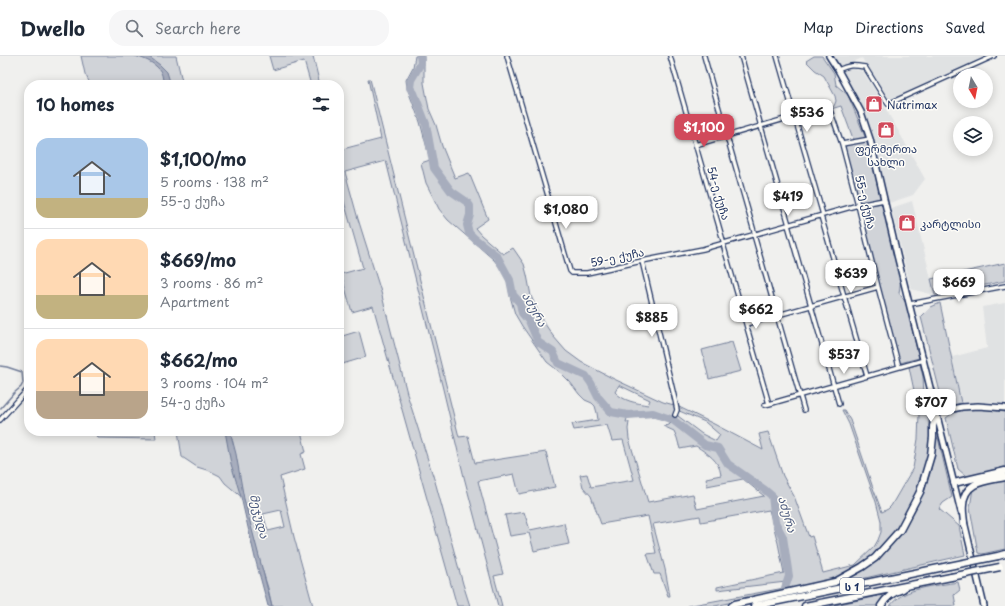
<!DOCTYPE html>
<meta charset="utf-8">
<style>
:root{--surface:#fff;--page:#f6f6f7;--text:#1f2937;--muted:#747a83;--line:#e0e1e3;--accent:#d1495b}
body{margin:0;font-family:"Playpen Sans","Noto Sans Georgian",sans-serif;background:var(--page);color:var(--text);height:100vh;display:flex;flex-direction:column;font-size:15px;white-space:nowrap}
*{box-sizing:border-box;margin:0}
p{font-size:13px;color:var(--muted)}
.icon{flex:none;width:22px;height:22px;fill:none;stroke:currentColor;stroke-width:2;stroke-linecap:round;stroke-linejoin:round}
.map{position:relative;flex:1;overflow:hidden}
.drawer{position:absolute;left:24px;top:24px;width:320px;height:356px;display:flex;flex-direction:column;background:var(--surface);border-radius:16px;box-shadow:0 2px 10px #0003}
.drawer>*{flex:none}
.needle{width:26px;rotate:170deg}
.fabs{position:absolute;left:953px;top:12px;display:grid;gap:8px}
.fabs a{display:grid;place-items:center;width:40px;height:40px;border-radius:50%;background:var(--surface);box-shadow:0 2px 10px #0003;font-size:20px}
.price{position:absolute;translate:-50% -34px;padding:0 9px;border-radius:8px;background:#fff;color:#222;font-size:13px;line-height:26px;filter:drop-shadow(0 1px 2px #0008)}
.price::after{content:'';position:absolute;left:50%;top:24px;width:12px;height:9px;margin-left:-6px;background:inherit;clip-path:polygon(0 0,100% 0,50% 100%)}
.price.on{background:var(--accent);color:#fff}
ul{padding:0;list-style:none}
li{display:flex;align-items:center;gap:12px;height:100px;padding:0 12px}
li+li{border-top:1px solid var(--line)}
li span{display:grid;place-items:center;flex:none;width:112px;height:80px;border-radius:12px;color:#555}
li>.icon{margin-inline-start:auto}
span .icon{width:48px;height:48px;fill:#fffc;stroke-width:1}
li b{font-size:17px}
h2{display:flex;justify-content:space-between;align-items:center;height:48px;padding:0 12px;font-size:17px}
header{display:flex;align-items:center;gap:24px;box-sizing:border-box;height:56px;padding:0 20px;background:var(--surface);border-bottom:1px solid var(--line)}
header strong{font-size:19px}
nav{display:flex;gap:22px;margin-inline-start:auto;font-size:14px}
.search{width:280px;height:36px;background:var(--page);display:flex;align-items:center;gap:10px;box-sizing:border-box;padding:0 14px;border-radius:16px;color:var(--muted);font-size:15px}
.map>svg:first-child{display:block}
</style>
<header>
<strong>Dwello</strong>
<div class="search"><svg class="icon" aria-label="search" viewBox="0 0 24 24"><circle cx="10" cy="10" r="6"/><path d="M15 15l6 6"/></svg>Search here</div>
<nav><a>Map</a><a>Directions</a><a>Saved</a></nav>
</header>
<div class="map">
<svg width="1005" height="550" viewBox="0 0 1005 550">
<rect width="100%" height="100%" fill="#f0f0ee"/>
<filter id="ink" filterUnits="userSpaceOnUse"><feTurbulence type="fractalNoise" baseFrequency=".025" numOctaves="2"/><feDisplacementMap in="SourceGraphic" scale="8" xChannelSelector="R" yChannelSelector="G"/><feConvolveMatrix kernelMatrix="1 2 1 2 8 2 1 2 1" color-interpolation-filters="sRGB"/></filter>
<g filter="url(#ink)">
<path fill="#e0e2e3" d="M832,0H986L891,43H885L862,2L844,10H838Z
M849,12L862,15L873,31L899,76L925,123L913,139L889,147L863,53L843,16Z
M912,145L931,223L935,239L911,233L891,152Z
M1005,247V348L987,346L961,347L952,301L987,292L982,251Z"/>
<path fill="#d0d3d8" stroke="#76819b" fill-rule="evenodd" d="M81,0H176L183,29H91L85,18Z
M269,0H313L320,29H311L304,5L273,14Z
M415,0H424V27L429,53L436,69L442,90L455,122L469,117L488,163L475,172L481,179L503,198L513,192L524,208L527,219L531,240L541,262L553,280L566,295L581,306L614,323L663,346L674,349L675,354L671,363L653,357L628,359L626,366H629L628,373L629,383L648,446L693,438L697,453L764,440L743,423L707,430L706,422L721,419C719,404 708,398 696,390L680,393L677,382L674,375L663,370L669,369L673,365L704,390L718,393L728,410L770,440L772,448L774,466L781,481L788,520L786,526L717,534V531L784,517L778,487L769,454L701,466L700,460L653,468L665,513L670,540H668L660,518H654L647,498L656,497L648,460L601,468L591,440L583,431L580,419L587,418L591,431L634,424L623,384L612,385L607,369L574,374L572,368L598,364L597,357L595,350L592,347L585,344L579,338L570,326L561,317L547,306L522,270L515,258L510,240L508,228L504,217L494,204L448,164L439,153L426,127L421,107L430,104L420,66L407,32L406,24L413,11ZM619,329L650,344L648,349C636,347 623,345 615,336Z
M814,0H822L834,17L836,29L848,39L866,83L854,85L841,50L831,53V52L834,50L836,45L835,40L824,20L815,14L806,5Z
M368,23H370L459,381L468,380L475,407L546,396L555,431L519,438L514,418L478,425L503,518L494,520L502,550H498L464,421L443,333L386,105L345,116L358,163L381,236L408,341L436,429L463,528L470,550H457L373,250L352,256L341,218L363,212L339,128V94L381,83Z
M866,84L881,142L860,147L844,89Z
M882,147L901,223L899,237L906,247L919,302L900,307L858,151Z
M1005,207V225L935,239L931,223Z
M940,247L961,347L949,350L943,348L921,261L931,251Z
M359,275L366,301L339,309V281Z
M732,286L741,315L709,323L702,294Z
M920,308L923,321L924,339L931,379L929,397L919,428L908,454L892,478L885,487L870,502L858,511L832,525L786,535V532L790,520L784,480L777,465L775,447L773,439L729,406L719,391L705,387L674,363L677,357L678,360L702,378L716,385L720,379L705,366L677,354V350L714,368L763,394L759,378L768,376L783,420L794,440L809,481L812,480L823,517L855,509L874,491L878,484L881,476V465L876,446L849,368L842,354H844L850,364L873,432L882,456L888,453L891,450L913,412L918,383L919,358L909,311Z
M985,353L1005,356V413L979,419L966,420L958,413L946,362C958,352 970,354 985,353Z
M95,375H155L156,383L97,382Z
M178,375H301L306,396L301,398L305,413L280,421L294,481L313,550H272L268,532L258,500L244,443L225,427L220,420L210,415L197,411L182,401ZM281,454L285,471L268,475L263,458Z
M936,382H938L952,441L943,447L939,453L959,470L965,499L852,525L851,521L866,511L905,470L925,434L931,414V410L934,402Z
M1005,424V493L982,498L978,497L970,452L973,432L984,428Z
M524,456L530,474L564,467L569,488L534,495L529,477L510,480L505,459Z
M958,526L960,534L954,539L956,550H890C903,531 937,530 958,526Z
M784,532L785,535L715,550H687Z
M888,538L879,550H830Z"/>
<path fill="#a7adbd" stroke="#6f7b97" d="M135,0H148L160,9L167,16L171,29H164C163,26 163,22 162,19C159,8 145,3 135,0Z
M225,375H230L236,398L244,443L272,550H268L255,502L241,441L231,408Z"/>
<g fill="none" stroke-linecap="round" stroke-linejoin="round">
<path stroke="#6f7b97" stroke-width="1.5" d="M0,310L7,311L22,316L23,327L21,331L14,337L0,353"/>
<path stroke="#a7adbd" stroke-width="8" d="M420,0L421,7L411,24L410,32L414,37L426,68L434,112L451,135L467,146L470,150V159L467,169L469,177L475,183L497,200L510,224L513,239L520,247L522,257L529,265L538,286L553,296L558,307L586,320L591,327L598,341L611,356L628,359L653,357L673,364L705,389L718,392L728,408L765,434L772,440L775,466L783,481L789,520L785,532"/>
<g stroke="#1b2f5e" stroke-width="6">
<path id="minor" d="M507,0L570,215L572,217H587L642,205L703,193L858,149L884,144
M670,0L724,188
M704,0L755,179
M741,0L789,169
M777,0L823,159
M838,14C849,9 852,9 865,11L888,48L994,0
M842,88L870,83
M695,89L826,51L830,54L842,88L858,149L878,231L899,311
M821,160L867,320
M788,169L839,348
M754,179L804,354
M723,188L769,348L764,349
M642,205L675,344L677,354L675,359
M910,248L1005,230
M746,268L878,231
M769,348L924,304
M0,364L29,332"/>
</g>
<g stroke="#1b2f5e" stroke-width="8">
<path id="secondary" d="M829,0L838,14L861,56L870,83L897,199L961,456
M937,356L962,351L978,350L1005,352
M964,465L984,550"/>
</g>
<g stroke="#1b2f5e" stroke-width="9">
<path id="motorway" d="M954,427L1005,415
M964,468C964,462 962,456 963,449C964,425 986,425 1005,421
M998,500L1005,498
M732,550L735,548L835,526L862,511L875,502L900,474L920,436L931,399L933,381V370L937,356
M754,550L949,510
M805,550L951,521
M881,550C886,541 893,536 903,533"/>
</g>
<use href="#minor" stroke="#fdfcf7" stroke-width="3.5"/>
<use href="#secondary" stroke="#fdfcf7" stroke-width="5"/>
<use href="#motorway" stroke="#fdfcf7" stroke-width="6"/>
<g stroke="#1b2f5e" stroke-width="9" stroke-linecap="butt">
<path id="motorway-bridge" d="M949,510L998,500
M951,521L1000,511"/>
</g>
<use href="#motorway-bridge" stroke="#fdfcf7" stroke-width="6"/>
</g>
</g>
<defs>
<g id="shop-square" transform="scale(0.9)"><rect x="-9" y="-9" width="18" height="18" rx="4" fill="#d1495b" stroke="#fdfcf7"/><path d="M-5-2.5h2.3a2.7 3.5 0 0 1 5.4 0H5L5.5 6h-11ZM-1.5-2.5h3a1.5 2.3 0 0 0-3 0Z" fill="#fff"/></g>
</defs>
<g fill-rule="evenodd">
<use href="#shop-square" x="874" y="48"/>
<use href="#shop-square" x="886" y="74"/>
<use href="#shop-square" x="907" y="167"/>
</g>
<g text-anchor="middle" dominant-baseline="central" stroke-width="3" stroke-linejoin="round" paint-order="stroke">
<rect fill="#fdfcf7" stroke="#5f6c8c" stroke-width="1" x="840" y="522" width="24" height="16" rx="3"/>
<g font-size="10" font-weight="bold" fill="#1b2f5e">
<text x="852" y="530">ს 1</text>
</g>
<g font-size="11" fill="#1b2f5e" stroke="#fdfcf7" text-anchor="start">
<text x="887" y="48">Nutrimax</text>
<text x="886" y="92" text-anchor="middle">ფერმერთა<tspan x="886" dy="13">სახლი</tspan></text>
<text x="920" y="167">კარტლისი</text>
</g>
<g font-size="11" fill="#1b2f5e" stroke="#fdfcf7">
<text transform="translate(719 137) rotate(74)">54-ე ქუჩა</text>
<text transform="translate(866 146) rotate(76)">55-ე ქუჩა</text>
<text transform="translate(617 201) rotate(-12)">59-ე ქუჩა</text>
</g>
<g font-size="12" font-style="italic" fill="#4c5b7f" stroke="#fdfcf7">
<text transform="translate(535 253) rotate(61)">აძურა</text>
<text transform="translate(788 458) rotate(74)">აძურა</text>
<text transform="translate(260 460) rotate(76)">მეჯუდა</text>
</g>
</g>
</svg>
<div class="fabs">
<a><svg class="needle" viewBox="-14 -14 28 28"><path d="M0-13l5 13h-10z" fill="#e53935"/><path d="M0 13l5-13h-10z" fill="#747a83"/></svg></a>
<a><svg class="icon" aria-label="layers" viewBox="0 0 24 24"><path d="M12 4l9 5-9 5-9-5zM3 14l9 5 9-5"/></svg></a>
</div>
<b class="price" style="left:807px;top:77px">$536</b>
<b class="price on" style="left:704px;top:92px">$1,100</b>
<b class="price" style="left:788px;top:161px">$419</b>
<b class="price" style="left:566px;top:174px">$1,080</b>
<b class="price" style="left:851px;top:238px">$639</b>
<b class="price" style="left:959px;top:247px">$669</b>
<b class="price" style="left:756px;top:274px">$662</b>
<b class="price" style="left:652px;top:282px">$885</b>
<b class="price" style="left:844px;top:319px">$537</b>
<b class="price" style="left:931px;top:367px">$707</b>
<section class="drawer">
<h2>10 homes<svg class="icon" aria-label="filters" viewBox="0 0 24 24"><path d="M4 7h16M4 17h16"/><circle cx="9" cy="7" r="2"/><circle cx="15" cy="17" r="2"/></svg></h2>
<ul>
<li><span style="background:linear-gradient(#a9c7e8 75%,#c2b280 0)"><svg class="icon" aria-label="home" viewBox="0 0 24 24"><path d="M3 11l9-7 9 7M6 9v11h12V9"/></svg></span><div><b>$1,100/mo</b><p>5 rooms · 138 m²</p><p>55-ე ქუჩა</p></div></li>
<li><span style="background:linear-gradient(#ffd9b3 70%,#c2b280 0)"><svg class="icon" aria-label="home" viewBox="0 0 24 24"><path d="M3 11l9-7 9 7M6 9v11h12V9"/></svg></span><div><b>$669/mo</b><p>3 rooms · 86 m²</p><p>Apartment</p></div></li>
<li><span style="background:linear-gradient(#ffd9b3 65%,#b9a48a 0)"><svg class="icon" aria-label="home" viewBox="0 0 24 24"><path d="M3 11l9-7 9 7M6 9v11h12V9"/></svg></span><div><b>$662/mo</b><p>3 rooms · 104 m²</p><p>54-ე ქუჩა</p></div></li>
</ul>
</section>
</div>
